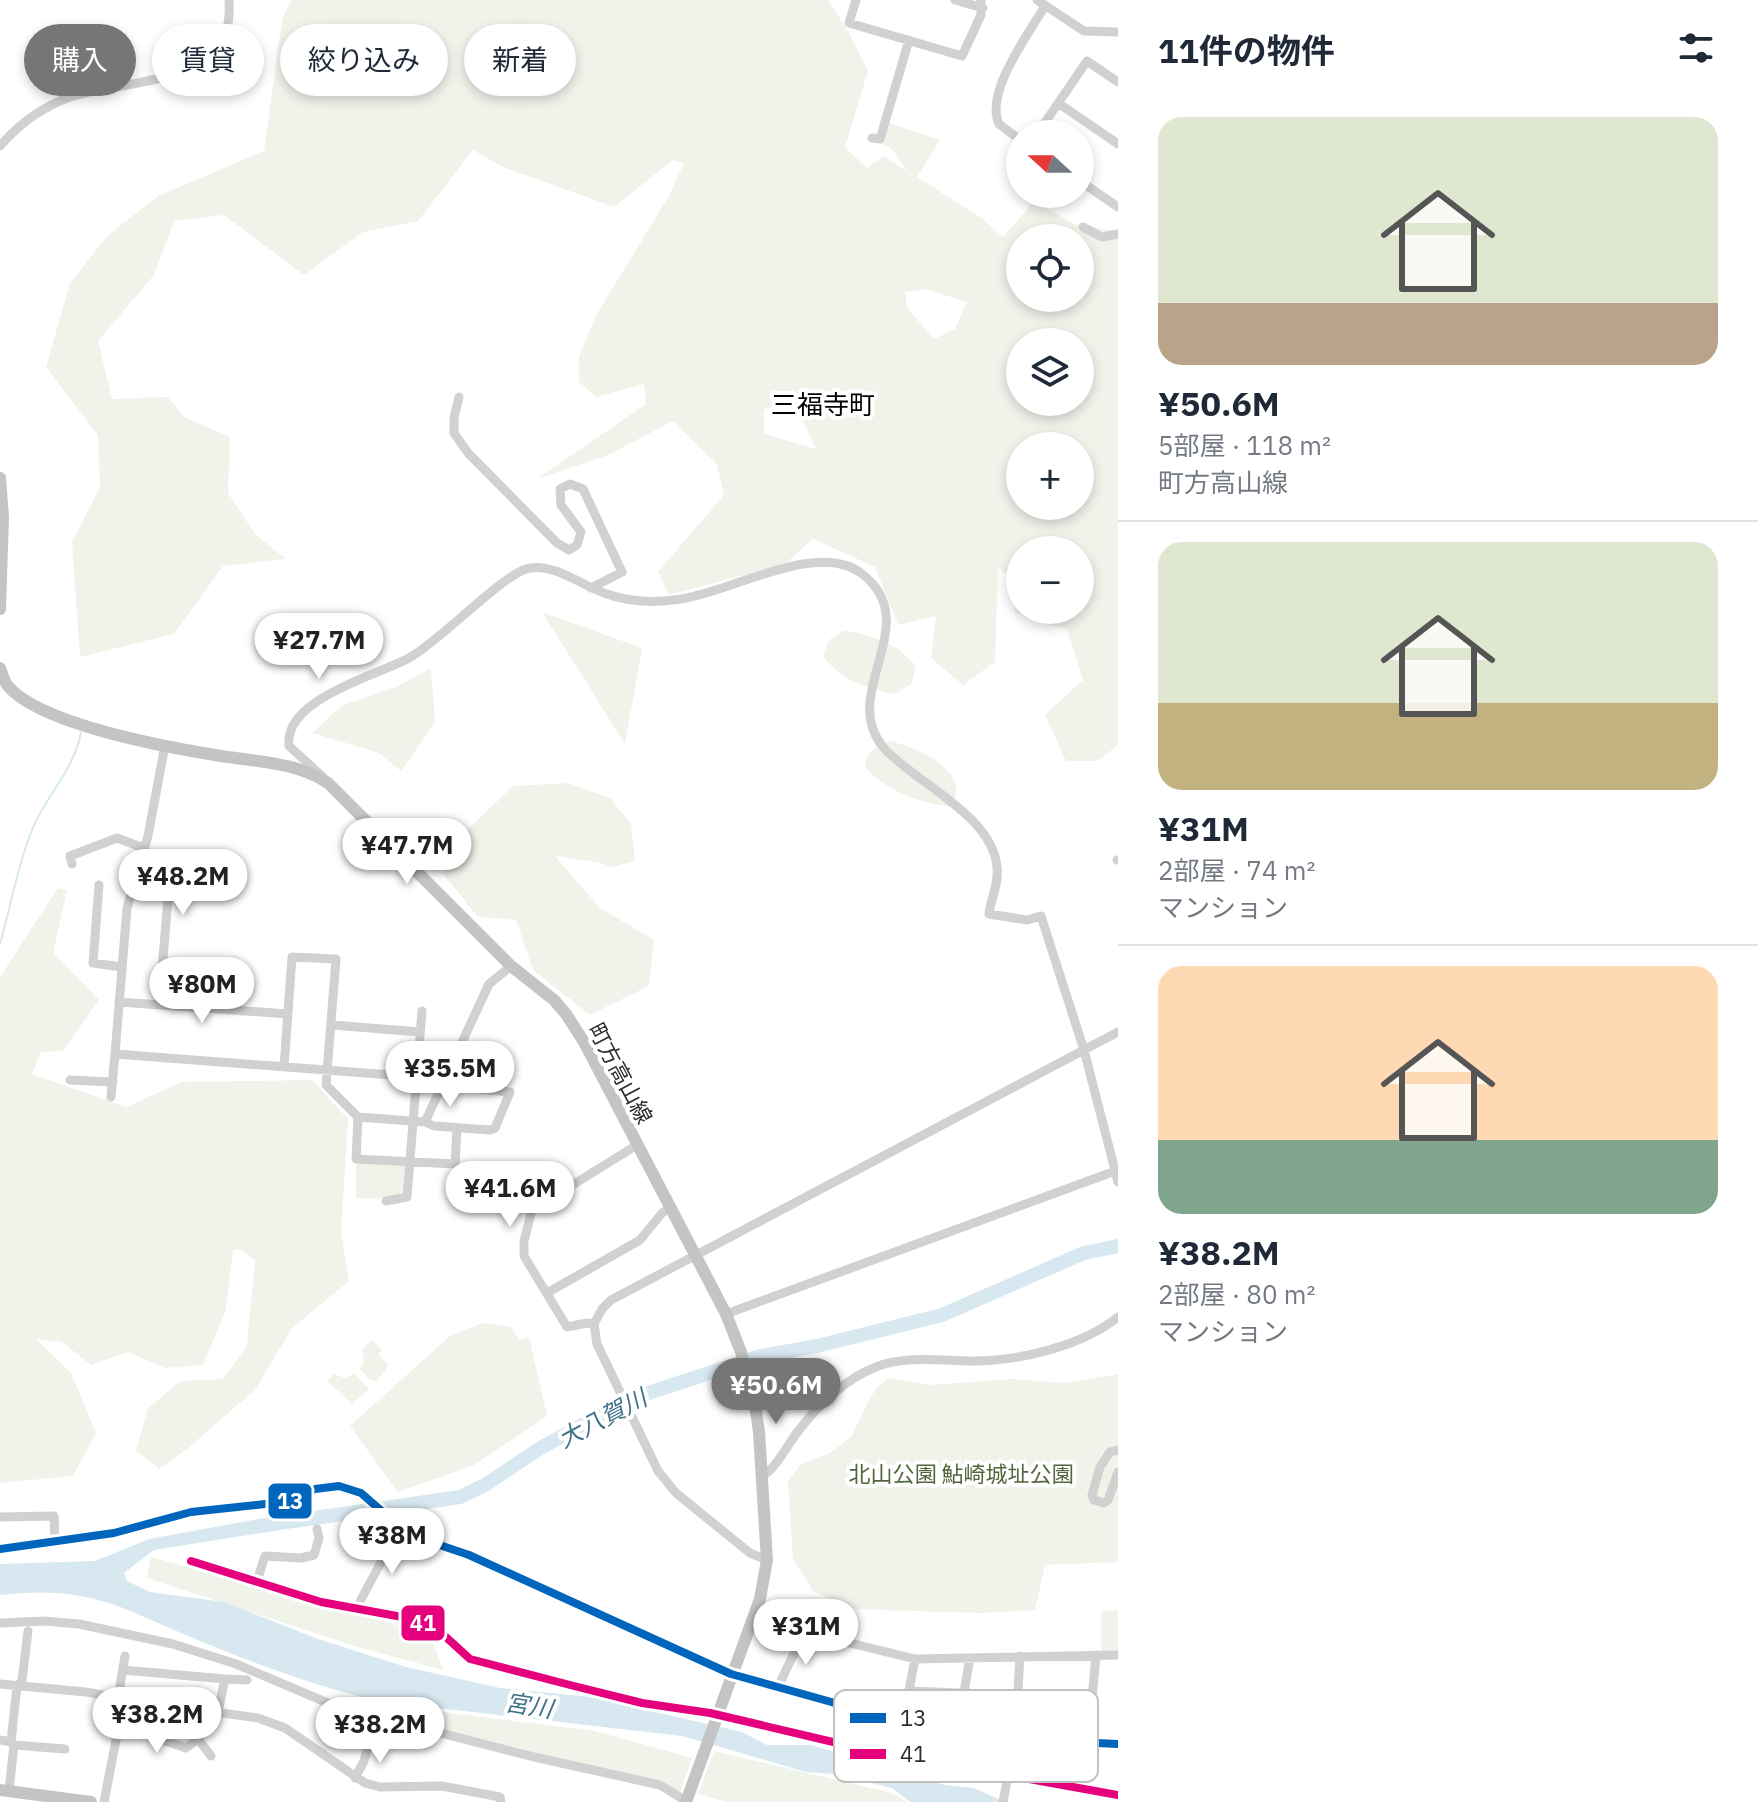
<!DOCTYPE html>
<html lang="ja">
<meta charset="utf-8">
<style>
:root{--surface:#fff;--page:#f6f6f7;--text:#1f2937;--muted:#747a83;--line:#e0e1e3;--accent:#767676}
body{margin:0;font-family:"IBM Plex Sans","Noto Sans JP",sans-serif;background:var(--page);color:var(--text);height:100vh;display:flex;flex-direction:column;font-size:30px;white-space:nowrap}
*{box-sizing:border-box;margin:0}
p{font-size:26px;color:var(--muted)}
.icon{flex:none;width:44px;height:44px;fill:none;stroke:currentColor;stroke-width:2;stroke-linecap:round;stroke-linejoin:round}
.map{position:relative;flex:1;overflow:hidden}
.panel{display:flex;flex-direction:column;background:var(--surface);width:640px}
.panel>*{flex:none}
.hud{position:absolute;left:24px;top:24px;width:760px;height:72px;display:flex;gap:16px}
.needle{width:52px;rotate:291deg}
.buttons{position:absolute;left:1006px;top:120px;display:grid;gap:16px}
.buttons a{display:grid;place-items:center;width:88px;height:88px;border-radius:50%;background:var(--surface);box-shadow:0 4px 12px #0003;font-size:40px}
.price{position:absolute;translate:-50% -68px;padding:0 18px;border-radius:28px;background:#fff;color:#222;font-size:26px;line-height:52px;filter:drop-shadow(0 2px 4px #0008)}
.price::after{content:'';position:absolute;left:50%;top:48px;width:24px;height:18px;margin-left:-12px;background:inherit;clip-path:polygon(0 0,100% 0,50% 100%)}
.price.active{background:var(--accent);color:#fff}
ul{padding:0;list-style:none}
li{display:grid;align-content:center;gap:16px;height:424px;padding:0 40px}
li+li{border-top:2px solid var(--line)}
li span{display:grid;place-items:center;height:248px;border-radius:24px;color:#555}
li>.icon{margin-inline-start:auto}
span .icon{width:144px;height:144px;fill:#fffc;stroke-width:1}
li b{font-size:34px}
h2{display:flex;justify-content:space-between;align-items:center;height:96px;padding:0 40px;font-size:34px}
.chip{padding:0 28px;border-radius:36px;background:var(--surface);box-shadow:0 4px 12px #0003;font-size:28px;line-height:72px}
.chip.active{background:var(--accent);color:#fff}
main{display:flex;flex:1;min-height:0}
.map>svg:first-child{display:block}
</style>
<main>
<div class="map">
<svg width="1118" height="1802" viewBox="0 0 1118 1802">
<rect width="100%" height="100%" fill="#fff"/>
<path fill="#f0f3ea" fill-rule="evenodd" d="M291,0H828L848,31L868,71L845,147L867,168L883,156L907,171L893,150L883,144L889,123L940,140L917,177L980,217L1003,237L1034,201L1074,224L1118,232V745L1098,761H1066L1045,715L1083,680L1067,629L1042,623L1014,612L1018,583L998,568L995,662L963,685L931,658L936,616L898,625L875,567L813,539L785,564L669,595L658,572L724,495L717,464L673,421L606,456L537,479L646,404L644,384L596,397L579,382V357L595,317L669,196L684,163L673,160L614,207L503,167L473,150L418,221L363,232L304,275L224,215L174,221L154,275L98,341L112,399L168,397L184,417L230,437L228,493L256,535L286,559L223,566L174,634L80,657L72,542L100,487L98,435L46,367L70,283L107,236L158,196L264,151L282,20ZM1020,238H1080V298H1020ZM925,289L967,302L955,329L934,339L907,308L905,292ZM1020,342H1080V402H1020ZM783,401L800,414L816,449L764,434V410ZM1020,446H1080V506H1020ZM1020,550H1080V610H1020Z
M542,612L642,648L625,744Z
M844,630C873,636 896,642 916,666L912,683L895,694C868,689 838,680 823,655L829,640Z
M431,668L435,722L401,771L379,753L312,733L341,706L396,687Z
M889,741C915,746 976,772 950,807C916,801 889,793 865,767C866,753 876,745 889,741Z
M568,783L610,798L631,824L635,861L612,867L597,862L555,856L600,908L654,940L649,986L590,1015L533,970L516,920L478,917L444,875L441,849L459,838L513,786Z
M58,888L67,890L53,953L99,1000L63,1051L41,1052L32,1074L126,1107L182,1082L312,1080L348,1119L341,1232L349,1281L292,1328L255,1390L187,1449L159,1469L136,1451L148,1408L181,1381L223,1379L247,1346L255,1260L240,1250H233L226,1309L203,1365L165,1368L128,1352L91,1365L62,1342L36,1339L71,1373L96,1433L73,1476L0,1483V977Z
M356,1163L402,1164L407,1167L404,1195L384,1199L356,1198Z
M483,1323L511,1327L519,1340L529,1337L547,1416L474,1465L398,1492L350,1426L450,1336Z
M372,1340L382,1350L378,1354L389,1365L377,1381L370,1380L360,1369L364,1360L362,1349Z
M334,1374L345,1378L355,1374L369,1389L352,1404L327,1381Z
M1118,1374V1562L1045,1565L1035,1610L980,1613L851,1609L813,1591L793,1558L788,1482L800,1465L828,1454L851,1437L870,1398L878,1386L889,1378L929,1385L1013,1379L1064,1383Z
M151,1557L430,1634L443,1670L358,1647L147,1578Z
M1118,1610V1650L1101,1651V1612Z
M403,1707L595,1731L692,1758L680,1792L400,1721Z
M714,1751L892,1793L907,1802H727L698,1794Z"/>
<path fill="#d7e8f0" d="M313,1509L312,1525L154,1550L124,1573L127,1581L150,1592L224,1602L318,1639L406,1667L500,1688L591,1697L742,1732L767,1745H811L945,1785L974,1788L1005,1802H910L892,1788L834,1774L806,1772L682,1736L377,1701C305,1684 235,1656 167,1627C138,1614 111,1601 80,1596C53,1591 27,1592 0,1595V1564L95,1561L149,1539Z"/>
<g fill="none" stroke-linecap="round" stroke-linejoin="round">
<path stroke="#d7e8f0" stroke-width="2" d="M0,944C11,905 18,863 34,825C49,793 75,767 81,732"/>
<path stroke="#d7e8f0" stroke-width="14" d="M294,1521L460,1497L485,1485L542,1447L633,1398L761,1356L817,1346L942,1315L1084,1253L1118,1246"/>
<path stroke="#d1d1d1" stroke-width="9" d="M856,0L849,23L962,56L981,15V0
M955,0L983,8
M1037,0L1084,31L1118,32
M1058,103L1118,144
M1037,134L1087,61L1118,82
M872,138L880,139L909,40
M1020,140L999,124C984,93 1029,33 1045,6
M0,146C19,124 42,107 70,97C105,85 202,81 220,48C228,34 230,16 229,0
M1080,181L1118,207
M1083,227L1102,237L1118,234
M459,397L454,418V433L468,453L557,543L569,550L577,545L581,532L561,505L560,489L570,484L583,489L622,572L591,588
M165,745L148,836L127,908L115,1054L417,1077
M323,777L289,746C283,699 378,675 409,658C441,641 504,572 530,568C555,564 581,585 604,593C628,602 656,603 681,599C731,592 817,540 861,573C927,623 838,692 883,747C912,781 993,815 997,867C999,884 991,898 989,914L1027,920L1041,916L1084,1050L1118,1182
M1117,860H1118
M72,864L70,856L117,838L144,848
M132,884L169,887L159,1005
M99,885L93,963L122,967
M119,1002L288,1014
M332,1025L420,1032
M284,1067L292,957L336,959L326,1085L358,1117L425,1122L434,1126L490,1130L495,1128L510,1092L443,1085
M70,1080L113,1082
M111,1097L115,1054
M358,1117L356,1159L455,1164L457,1128
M425,1122L489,984L511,966
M386,1201L407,1197L422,1011
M547,1293L640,1240L662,1213L670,1208
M726,1314L1118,1170
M594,1324L587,1323L567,1327L524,1256V1241L532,1210L637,1145
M1118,1450L1110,1452L1100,1467L1092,1495L1094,1500L1104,1503L1108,1500L1118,1472
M762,1477C778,1465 785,1449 796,1434C817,1406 843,1380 876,1367C906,1355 942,1361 973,1361C1019,1361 1082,1346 1118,1317
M0,1517L54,1516L55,1541
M0,1549L114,1533L191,1512L293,1501L315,1489L339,1486L361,1493L400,1527L419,1538L469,1555L731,1674L903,1722L957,1732L990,1738L1118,1744
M767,1560L750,1553L676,1493L658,1471L597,1344L594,1324L602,1309L611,1300L1118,1032
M191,1561L321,1602L413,1619L436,1628L470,1659L574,1686L642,1703L710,1713L867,1750L1118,1795
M257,1581L265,1556L301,1558L314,1555L319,1538L317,1529
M356,1609L397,1532L401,1534L403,1531
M752,1619L915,1659L1118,1655
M0,1623L44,1621L79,1624L173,1644L236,1664L335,1706L534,1757L660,1785L686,1801
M123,1670L225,1679L218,1711
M225,1679L247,1680
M0,1684L86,1692L124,1699L258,1718L285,1728L365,1783L380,1787L442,1786L500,1797L501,1802
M778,1687L804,1632
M909,1691L1093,1698
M118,1698L125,1656
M903,1722L915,1659
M119,1725L186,1748L198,1739L211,1756
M957,1732L970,1658
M347,1735L377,1743
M0,1740L11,1742L17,1686L22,1681L28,1631
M355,1778L364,1761L370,1741
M1084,1789L1096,1655
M9,1791L14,1745L65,1749
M104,1802L124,1699
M1003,1802L1015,1740L1020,1656"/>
<path stroke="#c4c4c4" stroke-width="12" d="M0,478L3,517L0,609
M0,668C2,674 4,680 7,685C38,724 166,747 215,755C254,762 295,761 328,783L511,966L554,1000L566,1014L584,1042L726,1314L741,1352L755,1404L759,1432L767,1560L760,1599L686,1802
M0,1790L91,1802"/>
<g stroke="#fff" stroke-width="14">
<path id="bus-1" d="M0,1549L114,1533L191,1512L293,1501L315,1489L339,1486L361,1493L400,1527L419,1538L469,1555L731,1674L903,1722L957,1732L990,1738L1118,1744"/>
</g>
<g stroke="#fff" stroke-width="14">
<path id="bus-2" d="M191,1561L321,1602L413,1619L436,1628L470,1659L574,1686L642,1703L710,1713L867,1750L1118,1795"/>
</g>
<use href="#bus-1" stroke="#0065bd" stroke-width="8"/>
<use href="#bus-2" stroke="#e5007d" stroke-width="8"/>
</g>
<g text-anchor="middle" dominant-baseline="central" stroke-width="8" stroke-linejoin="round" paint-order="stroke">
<g font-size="22" fill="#2c2c2c" stroke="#fff">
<text transform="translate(621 1073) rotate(62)">町方高山線</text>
</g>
<g font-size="22" fill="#52653c" stroke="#fff">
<text x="961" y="1473">北山公園 鮎崎城址公園</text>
</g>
<g font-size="24" font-style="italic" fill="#3e7289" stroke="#fff">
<text transform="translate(602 1418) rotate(-28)">大八賀川</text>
<text transform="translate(529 1705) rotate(9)">宮川</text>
</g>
<g font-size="26" fill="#000" stroke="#fff">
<text x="823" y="404">三福寺町</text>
</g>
</g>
<rect x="834" y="1690" width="264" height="92" rx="12" fill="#fff" stroke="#c0c0c0" stroke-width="2"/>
<rect x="850" y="1713" width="36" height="10" fill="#0065bd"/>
<rect x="850" y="1749" width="36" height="10" fill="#e5007d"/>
<g font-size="22" fill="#2c2c2c">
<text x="900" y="1726">13</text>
<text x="900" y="1762">41</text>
</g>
<g stroke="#fff" stroke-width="3">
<rect x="267" y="1482" width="46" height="38" rx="8" fill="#0065bd"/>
<rect x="400" y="1604" width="46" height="38" rx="8" fill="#e5007d"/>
</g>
<g font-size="22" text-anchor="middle" font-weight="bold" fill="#fff">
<text x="290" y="1509">13</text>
<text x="423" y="1631">41</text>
</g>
</svg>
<div class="buttons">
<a><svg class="needle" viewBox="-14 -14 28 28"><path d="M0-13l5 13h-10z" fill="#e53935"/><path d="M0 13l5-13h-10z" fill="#747a83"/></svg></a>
<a><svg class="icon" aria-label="locate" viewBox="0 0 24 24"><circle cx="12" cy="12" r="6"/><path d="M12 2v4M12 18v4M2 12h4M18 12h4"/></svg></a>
<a><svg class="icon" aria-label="layers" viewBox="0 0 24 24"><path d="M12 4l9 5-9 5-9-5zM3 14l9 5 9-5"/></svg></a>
<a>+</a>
<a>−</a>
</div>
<b class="price" style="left:319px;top:681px">¥27.7M</b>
<b class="price" style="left:407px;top:886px">¥47.7M</b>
<b class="price" style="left:183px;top:917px">¥48.2M</b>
<b class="price" style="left:202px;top:1025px">¥80M</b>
<b class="price" style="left:450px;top:1109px">¥35.5M</b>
<b class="price" style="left:510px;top:1229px">¥41.6M</b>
<b class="price active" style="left:776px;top:1426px">¥50.6M</b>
<b class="price" style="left:392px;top:1576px">¥38M</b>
<b class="price" style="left:806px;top:1667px">¥31M</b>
<b class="price" style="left:157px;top:1755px">¥38.2M</b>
<b class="price" style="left:380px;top:1765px">¥38.2M</b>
<div class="hud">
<a class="chip active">購入</a>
<a class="chip">賃貸</a>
<a class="chip">絞り込み</a>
<a class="chip">新着</a>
</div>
</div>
<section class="panel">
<h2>11件の物件<svg class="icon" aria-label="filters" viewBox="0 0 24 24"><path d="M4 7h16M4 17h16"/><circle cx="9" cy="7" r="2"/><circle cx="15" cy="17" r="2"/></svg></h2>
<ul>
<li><span style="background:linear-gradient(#dfe7d0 75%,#b9a48a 0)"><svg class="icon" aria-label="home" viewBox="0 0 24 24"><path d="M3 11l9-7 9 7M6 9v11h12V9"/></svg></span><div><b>¥50.6M</b><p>5部屋 · 118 m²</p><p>町方高山線</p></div></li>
<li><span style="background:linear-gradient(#dfe7d0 65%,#c2b280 0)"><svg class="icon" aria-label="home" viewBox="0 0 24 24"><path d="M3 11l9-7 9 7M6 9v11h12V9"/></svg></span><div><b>¥31M</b><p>2部屋 · 74 m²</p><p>マンション</p></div></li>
<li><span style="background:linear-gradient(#ffd9b3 70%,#7fa58c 0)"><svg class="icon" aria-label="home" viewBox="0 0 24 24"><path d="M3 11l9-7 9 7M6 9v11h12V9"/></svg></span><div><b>¥38.2M</b><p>2部屋 · 80 m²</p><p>マンション</p></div></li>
</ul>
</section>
</main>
